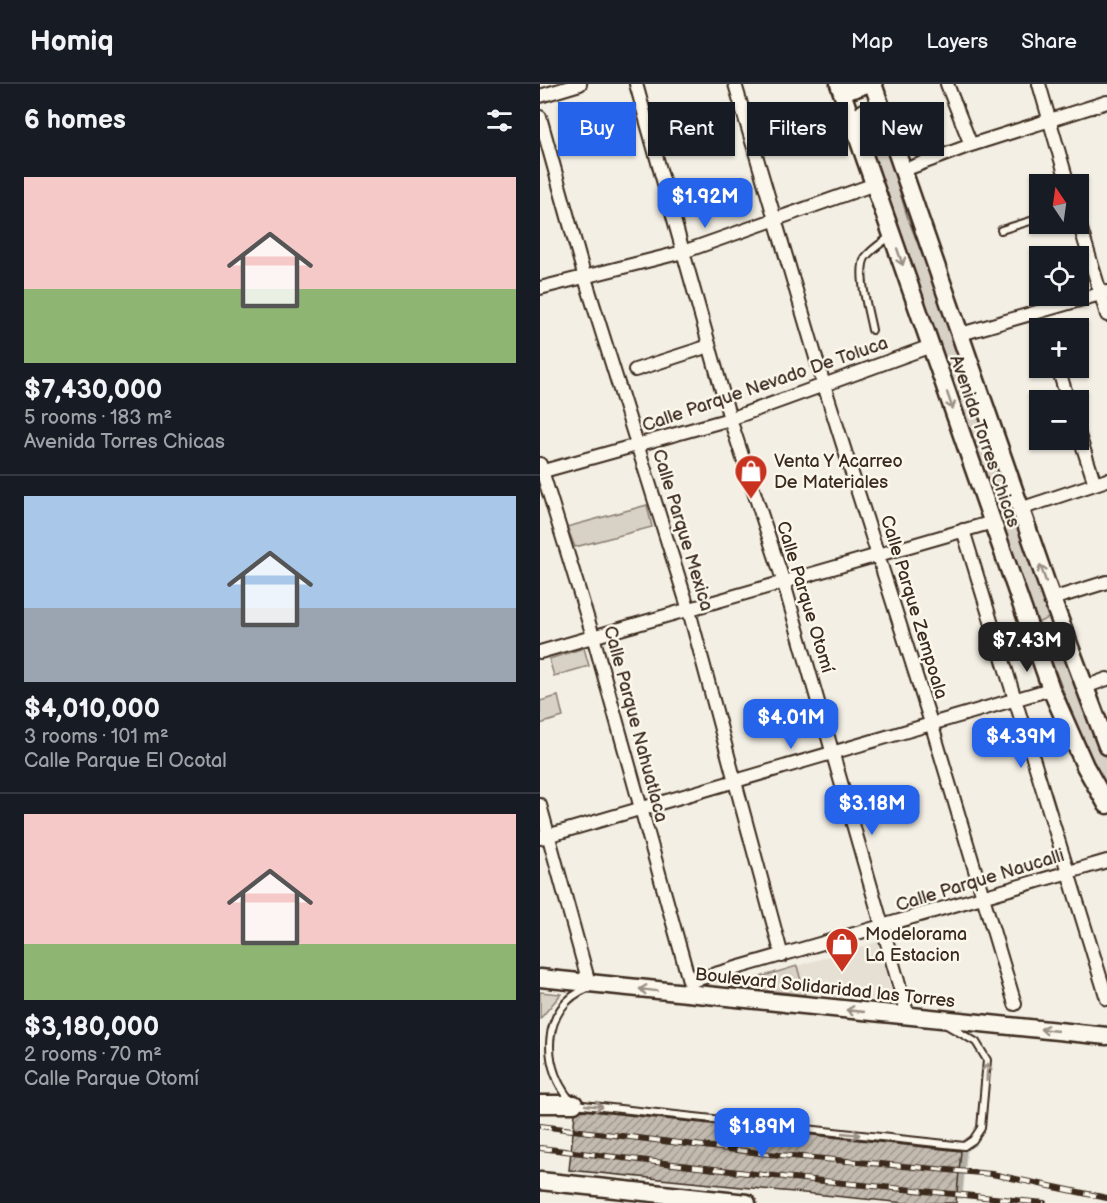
<!DOCTYPE html>
<meta charset="utf-8">
<style>
:root{--surface:#171b24;--page:#242831;--text:#f1f3f6;--muted:#9ea1a6;--line:#363941;--accent:#2563eb}
body{margin:0;font-family:"Balsamiq Sans",sans-serif;background:var(--page);color:var(--text);height:100vh;display:flex;flex-direction:column;font-size:22px;white-space:nowrap}
*{box-sizing:border-box;margin:0}
p{font-size:20px;color:var(--muted)}
.icon{flex:none;width:33px;height:33px;fill:none;stroke:currentColor;stroke-width:2;stroke-linecap:round;stroke-linejoin:round}
.map{position:relative;flex:1;overflow:hidden}
.details{display:flex;flex-direction:column;background:var(--surface);width:540px}
.details>*{flex:none}
.hud{position:absolute;left:18px;top:18px;width:459px;height:54px;display:flex;gap:12px}
.needle{width:39px;rotate:347deg}
.buttons{position:absolute;left:489px;top:90px;display:grid;gap:12px}
.buttons a{display:grid;place-items:center;width:60px;height:60px;border-radius:0px;background:var(--surface);box-shadow:0 2px 4px #0004;font-size:30px}
.price{position:absolute;translate:-50% -51px;padding:0 14px;border-radius:12px;background:var(--accent);color:#fff;font-size:20px;line-height:39px;filter:drop-shadow(0 2px 3px #0008)}
.price::after{content:'';position:absolute;left:50%;top:36px;width:18px;height:14px;margin-left:-9px;background:inherit;clip-path:polygon(0 0,100% 0,50% 100%)}
.price.selected{background:#222;color:#fff}
ul{padding:0;list-style:none}
li{display:grid;align-content:center;gap:12px;height:318px;padding:0 24px}
li+li{border-top:2px solid var(--line)}
li span{display:grid;place-items:center;height:186px;border-radius:0px;color:#555}
li>.icon{margin-inline-start:auto}
span .icon{width:108px;height:108px;fill:#fffc;stroke-width:1}
li b{font-size:26px}
h2{display:flex;justify-content:space-between;align-items:center;height:72px;padding:0 24px;font-size:26px}
.pill{padding:0 21px;border-radius:0px;background:var(--surface);box-shadow:0 2px 4px #0004;font-size:21px;line-height:54px}
.pill.selected{background:var(--accent);color:#fff}
header{display:flex;align-items:center;gap:36px;box-sizing:border-box;height:84px;padding:0 30px;background:var(--surface);border-bottom:2px solid var(--line)}
header strong{font-size:28px}
nav{display:flex;gap:33px;margin-inline-start:auto;font-size:21px}
main{display:flex;flex:1;min-height:0}
.map>svg:first-child{display:block}
</style>
<header>
<strong>Homiq</strong>
<nav><a>Map</a><a>Layers</a><a>Share</a></nav>
</header>
<main>
<section class="details">
<h2>6 homes<svg class="icon" aria-label="filters" viewBox="0 0 24 24"><path d="M4 7h16M4 17h16"/><circle cx="9" cy="7" r="2"/><circle cx="15" cy="17" r="2"/></svg></h2>
<ul>
<li><span style="background:linear-gradient(#f6c9c9 60%,#8fb573 0)"><svg class="icon" aria-label="home" viewBox="0 0 24 24"><path d="M3 11l9-7 9 7M6 9v11h12V9"/></svg></span><div><b>$7,430,000</b><p>5 rooms · 183 m²</p><p>Avenida Torres Chicas</p></div></li>
<li><span style="background:linear-gradient(#a9c7e8 60%,#9aa5b1 0)"><svg class="icon" aria-label="home" viewBox="0 0 24 24"><path d="M3 11l9-7 9 7M6 9v11h12V9"/></svg></span><div><b>$4,010,000</b><p>3 rooms · 101 m²</p><p>Calle Parque El Ocotal</p></div></li>
<li><span style="background:linear-gradient(#f6c9c9 70%,#8fb573 0)"><svg class="icon" aria-label="home" viewBox="0 0 24 24"><path d="M3 11l9-7 9 7M6 9v11h12V9"/></svg></span><div><b>$3,180,000</b><p>2 rooms · 70 m²</p><p>Calle Parque Otomí</p></div></li>
</ul>
</section>
<div class="map">
<svg width="567" height="1119" viewBox="0 0 567 1119">
<defs>
<pattern id="building-hatch" width="6" height="6" patternUnits="userSpaceOnUse" patternTransform="scale(1.5)"><rect width="6" height="6" fill="#c3bbb0"/><path d="M-1 1l2-2M0 6l6-6M5 7l2-2" fill="none" stroke="#a0988f"/></pattern>
<filter id="shadow"><feDropShadow dx="5.5" dy="-5.5" stdDeviation="0" flood-color="#0004"/></filter>
</defs>
<rect width="100%" height="100%" fill="#f3efe4"/>
<filter id="ink" filterUnits="userSpaceOnUse"><feTurbulence type="fractalNoise" baseFrequency=".0167" numOctaves="2"/><feDisplacementMap in="SourceGraphic" scale="12" xChannelSelector="R" yChannelSelector="G"/><feConvolveMatrix kernelMatrix="1 2 1 2 8 2 1 2 1" color-interpolation-filters="sRGB"/></filter>
<g filter="url(#ink)">
<path fill="#e5dfd4" d="M338,858L353,917L265,911L257,882Z"/>
<path fill="#d8d1c6" stroke="#8a7e72" stroke-width="1.5" d="M337,33L367,132L419,266L511,533L497,539L323,39Z
M107,421L112,443L35,463L27,443Z
M516,552L567,673V705L551,679L505,560Z
M44,564L49,582L14,592L9,575Z
M18,612L23,633L0,640V617Z
M257,882L265,911L190,902Z
M0,908L21,910L0,935Z"/>
<path fill="url(#building-hatch)" stroke="#3b2a1e" stroke-width="1.5" filter="url(#shadow)" d="M42,1026L421,1067L416,1119H365L29,1086L35,1030Z"/>
<g fill="none" stroke-linecap="round" stroke-linejoin="round">
<g stroke="#3b2a1e" stroke-width="10">
<path id="service" d="M461,146L500,134
M332,246C329,230 317,189 325,174C330,166 343,158 351,152
M48,904C0,922 0,986 34,1020L424,1062L433,1056L441,1044L447,976L436,958L408,942"/>
</g>
<g stroke="#3b2a1e" stroke-width="16">
<path id="minor" d="M96,0L190,335L243,496L368,932
M195,0L284,301L392,642L475,920
M407,0L431,61
M499,0L528,100
M0,12L40,0
M0,33L45,194L148,523L242,872
M364,86L431,61L567,18
M538,135L567,231
M0,204L143,168L335,100
M421,250L567,208
M518,284L528,316
M95,286L169,262
M538,348L555,400
M0,380L53,552L153,911
M0,388L190,335L391,262
M480,425L567,396
M423,446L567,915
M512,515L567,498
M0,568L453,438
M545,603L567,595
M0,721L49,899
M0,754L511,605
M151,897L567,777"/>
</g>
<g stroke="#3b2a1e" stroke-width="21">
<path id="secondary" d="M299,0L511,605L545,682L567,721
M333,0L512,515L567,662
M300,3L313,5L327,0
M314,39L324,28H343
M0,894L567,952
M0,1020H34
M0,1097L207,1119"/>
</g>
<use href="#service" stroke="#fbf7ec" stroke-width="6"/>
<use href="#minor" stroke="#fbf7ec" stroke-width="12"/>
<use href="#secondary" stroke="#fbf7ec" stroke-width="16"/>
<g stroke="#3b2a1e" stroke-width="6">
<path id="rail" d="M0,1042L229,1070L452,1090L567,1114
M0,1064L224,1091L504,1119"/>
</g>
<use href="#rail" stroke="#fbf7ec" stroke-width="4" stroke-dasharray="11" stroke-linecap="butt"/>
</g>
<defs><path id="oneway-shaft" d="M-6 0H5M1.5-3L5.5 0L1.5 3" fill="none" stroke-width="1.6" stroke-linecap="round" stroke-linejoin="round" transform="scale(1.5)"/></defs>
<g stroke="#9b9085">
<use href="#oneway-shaft" transform="translate(360 173) rotate(71)"/>
<use href="#oneway-shaft" transform="translate(410 317) rotate(71)"/>
<use href="#oneway-shaft" transform="translate(503 489) rotate(-109)"/>
<use href="#oneway-shaft" transform="translate(108 906) rotate(-173)"/>
<use href="#oneway-shaft" transform="translate(315 927) rotate(-174)"/>
<use href="#oneway-shaft" transform="translate(509 946) rotate(-174)"/>
<use href="#oneway-shaft" transform="translate(447 988) rotate(-87)"/>
<use href="#oneway-shaft" transform="translate(54 1022) rotate(6)"/>
<use href="#oneway-shaft" transform="translate(311 1050) rotate(6)"/>
</g>
</g>
<defs>
<g id="shop-pin" transform="scale(1.725)"><path d="M0 17L-7.5 6A9.5 9.5 0 1 1 7.5 6Z" fill="#c8321e" stroke="#fbf7ec"/><path d="M-5-2.5h2.3a2.7 3.5 0 0 1 5.4 0H5L5.5 6h-11ZM-1.5-2.5h3a1.5 2.3 0 0 0-3 0Z" fill="#fff"/></g>
</defs>
<g fill-rule="evenodd">
<use href="#shop-pin" x="211" y="387"/>
<use href="#shop-pin" x="302" y="860"/>
</g>
<g text-anchor="middle" dominant-baseline="central" stroke-width="5" stroke-linejoin="round" paint-order="stroke">
<g font-size="18" fill="#3b2a1e" stroke="#fbf7ec">
<text transform="translate(225 300) rotate(-19)">Calle Parque Nevado De Toluca</text>
<text transform="translate(445 357) rotate(71)">Avenida Torres Chicas</text>
<text transform="translate(143 446) rotate(73)">Calle Parque Mexica</text>
<text transform="translate(265 513) rotate(73)">Calle Parque Otomí</text>
<text transform="translate(374 523) rotate(73)">Calle Parque Zempoala</text>
<text transform="translate(96 640) rotate(75)">Calle Parque Nahuatlaca</text>
<text transform="translate(440 796) rotate(-17)">Calle Parque Naucalli</text>
<text transform="translate(285 904) rotate(6)">Boulevard Solidaridad las Torres</text>
</g>
<g font-size="18" fill="#3b2a1e" stroke="#fbf7ec" text-anchor="start">
<text x="234" y="377">Venta Y Acarreo<tspan x="234" dy="21">De Materiales</tspan></text>
<text x="325" y="850">Modelorama<tspan x="325" dy="21">La Estacion</tspan></text>
</g>
</g>
</svg>
<div class="buttons">
<a><svg class="needle" viewBox="-14 -14 28 28"><path d="M0-13l5 13h-10z" fill="#e53935"/><path d="M0 13l5-13h-10z" fill="#9ea1a6"/></svg></a>
<a><svg class="icon" aria-label="locate" viewBox="0 0 24 24"><circle cx="12" cy="12" r="6"/><path d="M12 2v4M12 18v4M2 12h4M18 12h4"/></svg></a>
<a>+</a>
<a>−</a>
</div>
<b class="price" style="left:165px;top:145px">$1.92M</b>
<b class="price selected" style="left:487px;top:589px">$7.43M</b>
<b class="price" style="left:251px;top:666px">$4.01M</b>
<b class="price" style="left:481px;top:685px">$4.39M</b>
<b class="price" style="left:332px;top:752px">$3.18M</b>
<b class="price" style="left:222px;top:1075px">$1.89M</b>
<div class="hud">
<a class="pill selected">Buy</a>
<a class="pill">Rent</a>
<a class="pill">Filters</a>
<a class="pill">New</a>
</div>
</div>
</main>
